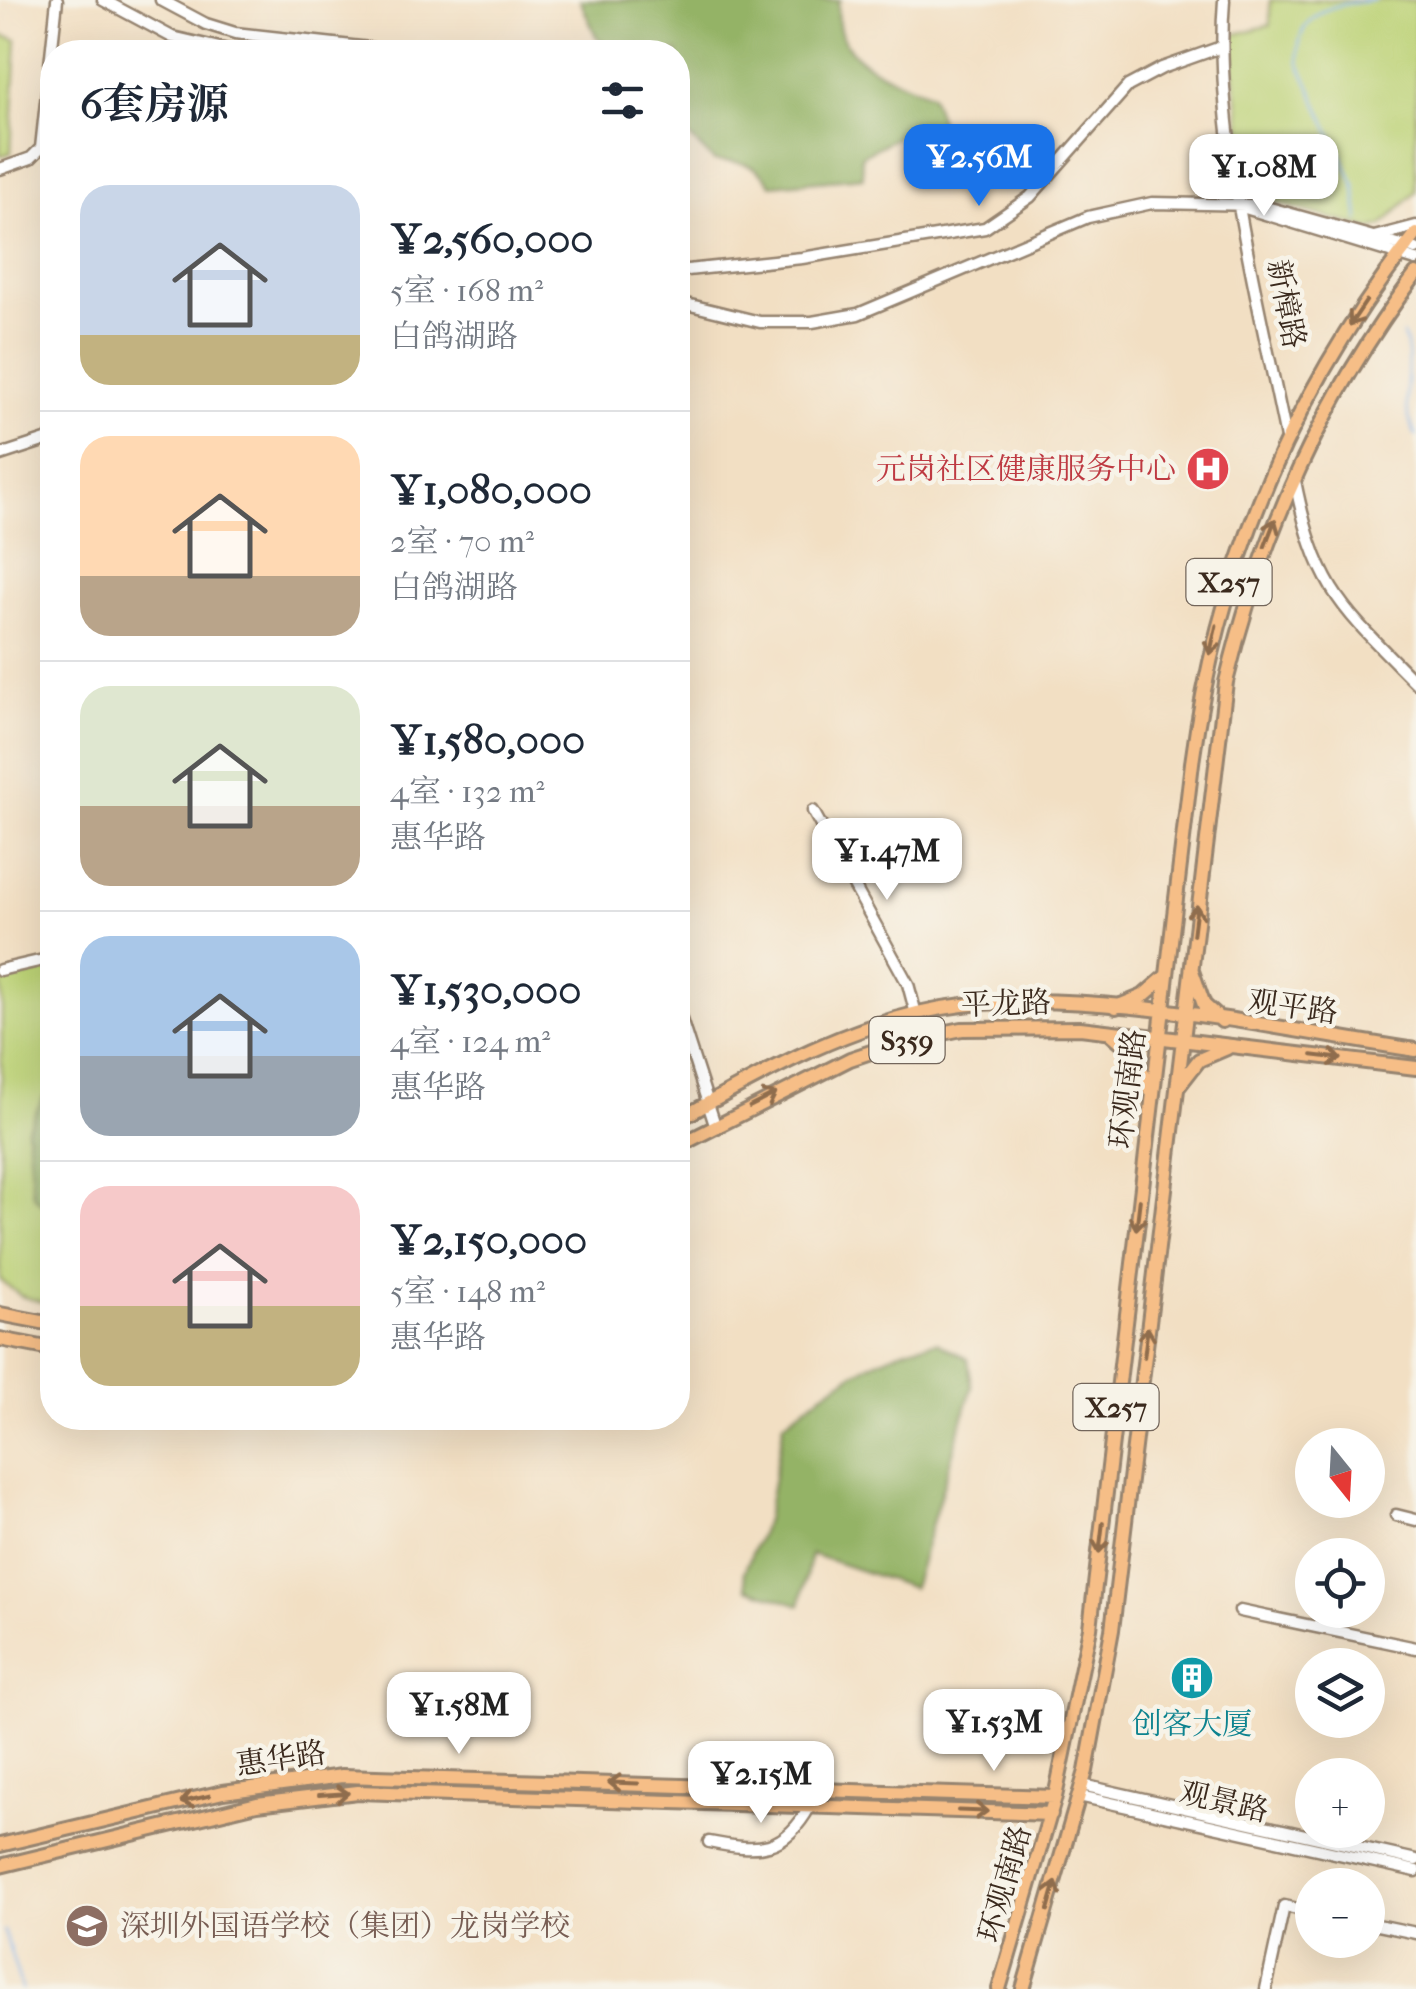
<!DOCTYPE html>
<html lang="zh">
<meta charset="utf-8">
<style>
:root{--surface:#fff;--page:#f2f2f3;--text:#1f2937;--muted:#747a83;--line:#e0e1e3;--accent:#1a73e8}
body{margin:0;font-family:"IM FELL French Canon","Noto Serif SC",serif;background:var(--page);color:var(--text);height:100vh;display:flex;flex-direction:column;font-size:38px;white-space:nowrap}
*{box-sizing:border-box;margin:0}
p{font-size:32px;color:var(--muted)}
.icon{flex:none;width:55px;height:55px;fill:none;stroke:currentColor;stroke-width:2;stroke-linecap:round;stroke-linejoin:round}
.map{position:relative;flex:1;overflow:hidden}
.side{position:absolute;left:40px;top:40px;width:650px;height:1390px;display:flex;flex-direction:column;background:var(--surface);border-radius:40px;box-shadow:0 10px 40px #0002}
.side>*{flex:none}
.needle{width:65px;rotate:162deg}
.fabs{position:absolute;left:1295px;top:1428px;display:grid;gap:20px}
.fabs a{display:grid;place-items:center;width:90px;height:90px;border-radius:50%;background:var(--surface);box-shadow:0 10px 40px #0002;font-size:50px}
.price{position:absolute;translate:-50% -85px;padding:0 22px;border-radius:20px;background:#fff;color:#222;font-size:32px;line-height:65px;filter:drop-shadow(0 2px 5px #0008)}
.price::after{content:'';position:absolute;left:50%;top:60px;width:30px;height:22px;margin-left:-15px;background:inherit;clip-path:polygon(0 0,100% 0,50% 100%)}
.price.on{background:var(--accent);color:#fff}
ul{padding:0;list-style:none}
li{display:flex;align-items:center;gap:30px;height:250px;padding:0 40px}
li+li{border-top:2px solid var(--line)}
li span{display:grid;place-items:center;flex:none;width:280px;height:200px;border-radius:30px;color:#555}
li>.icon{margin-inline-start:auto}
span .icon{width:120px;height:120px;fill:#fffc;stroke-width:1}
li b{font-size:42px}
h2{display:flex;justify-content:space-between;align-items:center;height:120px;padding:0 40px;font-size:42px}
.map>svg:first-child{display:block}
</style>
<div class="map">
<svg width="1416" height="1989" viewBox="0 0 1416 1989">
<rect width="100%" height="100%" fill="#f7f3e8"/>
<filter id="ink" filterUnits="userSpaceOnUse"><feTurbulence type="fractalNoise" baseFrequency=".01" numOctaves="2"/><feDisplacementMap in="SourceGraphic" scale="20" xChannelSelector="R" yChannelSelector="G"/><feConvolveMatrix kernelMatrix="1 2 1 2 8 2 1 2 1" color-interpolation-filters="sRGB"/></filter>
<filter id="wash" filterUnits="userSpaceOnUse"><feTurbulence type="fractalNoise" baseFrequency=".0048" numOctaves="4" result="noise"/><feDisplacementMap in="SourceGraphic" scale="40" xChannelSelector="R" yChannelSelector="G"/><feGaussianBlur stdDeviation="2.25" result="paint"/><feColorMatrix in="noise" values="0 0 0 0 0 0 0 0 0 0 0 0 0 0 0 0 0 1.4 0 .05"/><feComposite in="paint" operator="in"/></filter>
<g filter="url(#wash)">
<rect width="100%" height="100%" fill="#f2dfc3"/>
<path fill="#bbd175" stroke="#7b7e4a" stroke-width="2.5" d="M1270,0H1416V192L1382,226L1371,229L1251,196L1229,36L1270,25Z
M0,35L17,40L11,153L0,156Z
M52,969V1305L21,1296L0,1280L2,981Z"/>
<path fill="#94b366" stroke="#686e42" stroke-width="2.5" d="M580,0H842L838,1C839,11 837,24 841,33C852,67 902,82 931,94L941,124L905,133L861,156L863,177L771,185C759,163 738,161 714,161L678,126V52H611L596,36Z
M52,1093V1214L33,1195L27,1129L45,1095Z
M937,1342L968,1359L972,1387L913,1588L811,1554L800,1605L747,1588L744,1572L766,1520L784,1423C827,1389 882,1349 937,1342Z"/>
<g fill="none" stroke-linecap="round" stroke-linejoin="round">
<path stroke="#7cb0e9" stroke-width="2.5" d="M1359,221L1355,186L1299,63C1293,11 1334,3 1376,0
M1403,335C1416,368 1396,401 1416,435
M4,1931L22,1989"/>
</g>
</g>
<g filter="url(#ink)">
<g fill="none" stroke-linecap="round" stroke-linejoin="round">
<g stroke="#968470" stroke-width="15">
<path id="minor" d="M103,0L172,37L237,52
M161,0L206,24L235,33L406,52
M1224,0C1213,132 1260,307 1286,438
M0,169L31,158L41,148L57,0
M1242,207L1416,260
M1374,237L1416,226
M678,271L802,258L985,228L1030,197L1128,86L1162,68L1221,47
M678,302L760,322H812L858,314L1088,217L1152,203L1259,205L1416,249
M0,455L52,438
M1295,481C1317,590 1341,607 1416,683
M813,811L908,984L916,1014
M0,970L52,958
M678,1010L715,1125
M1396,1515L1416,1520
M1240,1611L1416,1648
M1082,1785L1416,1860
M1079,1796L1416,1871
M709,1842C759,1852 785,1852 810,1806
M1368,1923L1416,1933
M1266,1989L1284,1906L1312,1912"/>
</g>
<g stroke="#968470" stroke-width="18">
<path id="major" d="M1192,971L1204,1005L1222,1021
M1116,1007L1143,996L1166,976
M1112,1034L1135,1054L1150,1090
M1178,1087L1199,1060L1227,1048
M678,1120C761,1074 846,1025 942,1008C1079,984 1276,1029 1416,1050
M678,1146L850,1059L904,1041L962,1029L1080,1028L1416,1068
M0,1314L52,1324
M0,1339L52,1349
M0,1845L223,1792L342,1776L1055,1797
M0,1866L257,1804L358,1792L1051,1814
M999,1989L1055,1797L1090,1628L1192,763C1218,566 1293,390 1416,234
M1023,1989L1086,1771L1112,1630L1226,682C1262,531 1323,398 1416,274"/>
</g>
<use href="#minor" stroke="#fff" stroke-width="10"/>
<use href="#major" stroke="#f6be87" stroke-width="12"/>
</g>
<defs><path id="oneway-shaft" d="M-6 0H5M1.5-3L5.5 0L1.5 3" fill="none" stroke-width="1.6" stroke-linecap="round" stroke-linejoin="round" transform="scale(2.5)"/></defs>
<g stroke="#8f6d4d">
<use href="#oneway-shaft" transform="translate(1358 313) rotate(124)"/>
<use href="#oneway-shaft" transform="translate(1270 533) rotate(-69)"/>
<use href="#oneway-shaft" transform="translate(1213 640) rotate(103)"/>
<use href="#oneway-shaft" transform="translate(1195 920) rotate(-83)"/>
<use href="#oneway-shaft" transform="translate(1327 1057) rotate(7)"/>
<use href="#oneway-shaft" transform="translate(763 1100) rotate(-27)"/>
<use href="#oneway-shaft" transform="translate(1138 1215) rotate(97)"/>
<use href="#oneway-shaft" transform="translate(1146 1342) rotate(-83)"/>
<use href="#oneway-shaft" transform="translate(1101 1538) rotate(97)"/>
<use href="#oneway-shaft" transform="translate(623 1783) rotate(-178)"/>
<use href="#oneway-shaft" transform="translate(334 1794) rotate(-4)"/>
<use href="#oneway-shaft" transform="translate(195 1799) rotate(167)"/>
<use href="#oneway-shaft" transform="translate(973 1811) rotate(2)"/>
<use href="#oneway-shaft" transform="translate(1052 1896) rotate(-74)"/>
</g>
</g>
<defs>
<g id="hospital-disc" transform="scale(2.25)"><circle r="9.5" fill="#e0444e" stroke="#f7f3e8"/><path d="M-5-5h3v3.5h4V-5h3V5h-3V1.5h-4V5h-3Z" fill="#fff"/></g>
<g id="building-disc" transform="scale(2.25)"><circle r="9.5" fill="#0f9aa8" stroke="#f7f3e8"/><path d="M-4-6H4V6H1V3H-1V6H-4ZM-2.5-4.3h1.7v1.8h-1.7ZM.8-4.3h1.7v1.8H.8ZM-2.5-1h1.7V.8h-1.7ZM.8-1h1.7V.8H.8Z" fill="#fff"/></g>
<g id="school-disc" transform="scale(2.25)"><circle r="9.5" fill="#8d6e63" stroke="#f7f3e8"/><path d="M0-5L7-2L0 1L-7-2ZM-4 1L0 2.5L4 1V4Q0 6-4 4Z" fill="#fff"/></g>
</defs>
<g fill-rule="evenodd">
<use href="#hospital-disc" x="1208" y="469"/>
<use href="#building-disc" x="1192" y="1678"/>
<use href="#school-disc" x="87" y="1926"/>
</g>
<g text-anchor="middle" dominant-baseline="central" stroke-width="9" stroke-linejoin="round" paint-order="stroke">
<g fill="#f7f3e8" stroke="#73665b" stroke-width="2.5">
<rect x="1186.5" y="559" width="85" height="46" rx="8"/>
<rect x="869.5" y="1017" width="75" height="46" rx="8"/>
<rect x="1073.5" y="1384" width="85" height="46" rx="8"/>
</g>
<g font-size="28" font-weight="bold" fill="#3b2a1e">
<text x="1229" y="582">X257</text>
<text x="907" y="1040">S359</text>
<text x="1116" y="1407">X257</text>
</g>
<g font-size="30" fill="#3b2a1e" stroke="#f7f3e8">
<text transform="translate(1286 304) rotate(79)">新樟路</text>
<text transform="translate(1006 1004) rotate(-2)">平龙路</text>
<text transform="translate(1293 1007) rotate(8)">观平路</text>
<text transform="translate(1128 1089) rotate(-83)">环观南路</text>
<text transform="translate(281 1759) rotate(-8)">惠华路</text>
<text transform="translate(1224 1802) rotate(13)">观景路</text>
<text transform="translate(1005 1884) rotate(-74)">环观南路</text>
</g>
<g font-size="30" fill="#be3a42" stroke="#f7f3e8" text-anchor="end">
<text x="1176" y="469">元岗社区健康服务中心</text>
</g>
<g font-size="30" fill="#0d838f" stroke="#f7f3e8">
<text x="1192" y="1724">创客大厦</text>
</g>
<g font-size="30" fill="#785e54" stroke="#f7f3e8" text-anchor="start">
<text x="120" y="1926">深圳外国语学校（集团）龙岗学校</text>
</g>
</g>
</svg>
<div class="fabs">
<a><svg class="needle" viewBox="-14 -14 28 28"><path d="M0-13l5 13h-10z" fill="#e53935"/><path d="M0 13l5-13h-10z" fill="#747a83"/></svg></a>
<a><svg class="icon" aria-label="locate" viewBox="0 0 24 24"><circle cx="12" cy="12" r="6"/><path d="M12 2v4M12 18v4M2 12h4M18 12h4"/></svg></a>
<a><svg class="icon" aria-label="layers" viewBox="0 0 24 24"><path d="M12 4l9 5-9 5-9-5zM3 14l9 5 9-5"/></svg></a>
<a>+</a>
<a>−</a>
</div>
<b class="price on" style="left:979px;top:209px">¥2.56M</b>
<b class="price" style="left:1264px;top:219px">¥1.08M</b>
<b class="price" style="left:887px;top:903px">¥1.47M</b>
<b class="price" style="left:459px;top:1757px">¥1.58M</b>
<b class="price" style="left:994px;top:1774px">¥1.53M</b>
<b class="price" style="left:761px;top:1826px">¥2.15M</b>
<section class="side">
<h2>6套房源<svg class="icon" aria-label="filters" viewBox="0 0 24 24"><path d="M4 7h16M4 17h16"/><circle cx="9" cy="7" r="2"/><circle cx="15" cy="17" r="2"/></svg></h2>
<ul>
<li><span style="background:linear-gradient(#c9d6e8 75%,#c2b280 0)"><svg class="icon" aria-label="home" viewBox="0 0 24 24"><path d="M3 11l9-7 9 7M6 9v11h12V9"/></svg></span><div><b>¥2,560,000</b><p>5室 · 168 m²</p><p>白鸽湖路</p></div></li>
<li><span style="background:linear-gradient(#ffd9b3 70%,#b9a48a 0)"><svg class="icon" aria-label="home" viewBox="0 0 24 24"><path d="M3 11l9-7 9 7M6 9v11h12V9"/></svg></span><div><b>¥1,080,000</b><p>2室 · 70 m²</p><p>白鸽湖路</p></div></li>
<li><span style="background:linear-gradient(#dfe7d0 60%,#b9a48a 0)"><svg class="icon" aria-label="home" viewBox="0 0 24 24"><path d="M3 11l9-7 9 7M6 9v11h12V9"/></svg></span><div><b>¥1,580,000</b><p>4室 · 132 m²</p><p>惠华路</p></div></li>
<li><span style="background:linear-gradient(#a9c7e8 60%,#9aa5b1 0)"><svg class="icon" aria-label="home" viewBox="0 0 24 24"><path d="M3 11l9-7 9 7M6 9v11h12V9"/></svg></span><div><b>¥1,530,000</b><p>4室 · 124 m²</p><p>惠华路</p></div></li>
<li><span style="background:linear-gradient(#f6c9c9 60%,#c2b280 0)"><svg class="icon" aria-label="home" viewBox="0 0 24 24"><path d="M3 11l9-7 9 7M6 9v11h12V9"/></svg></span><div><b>¥2,150,000</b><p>5室 · 148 m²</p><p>惠华路</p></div></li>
</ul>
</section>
</div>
